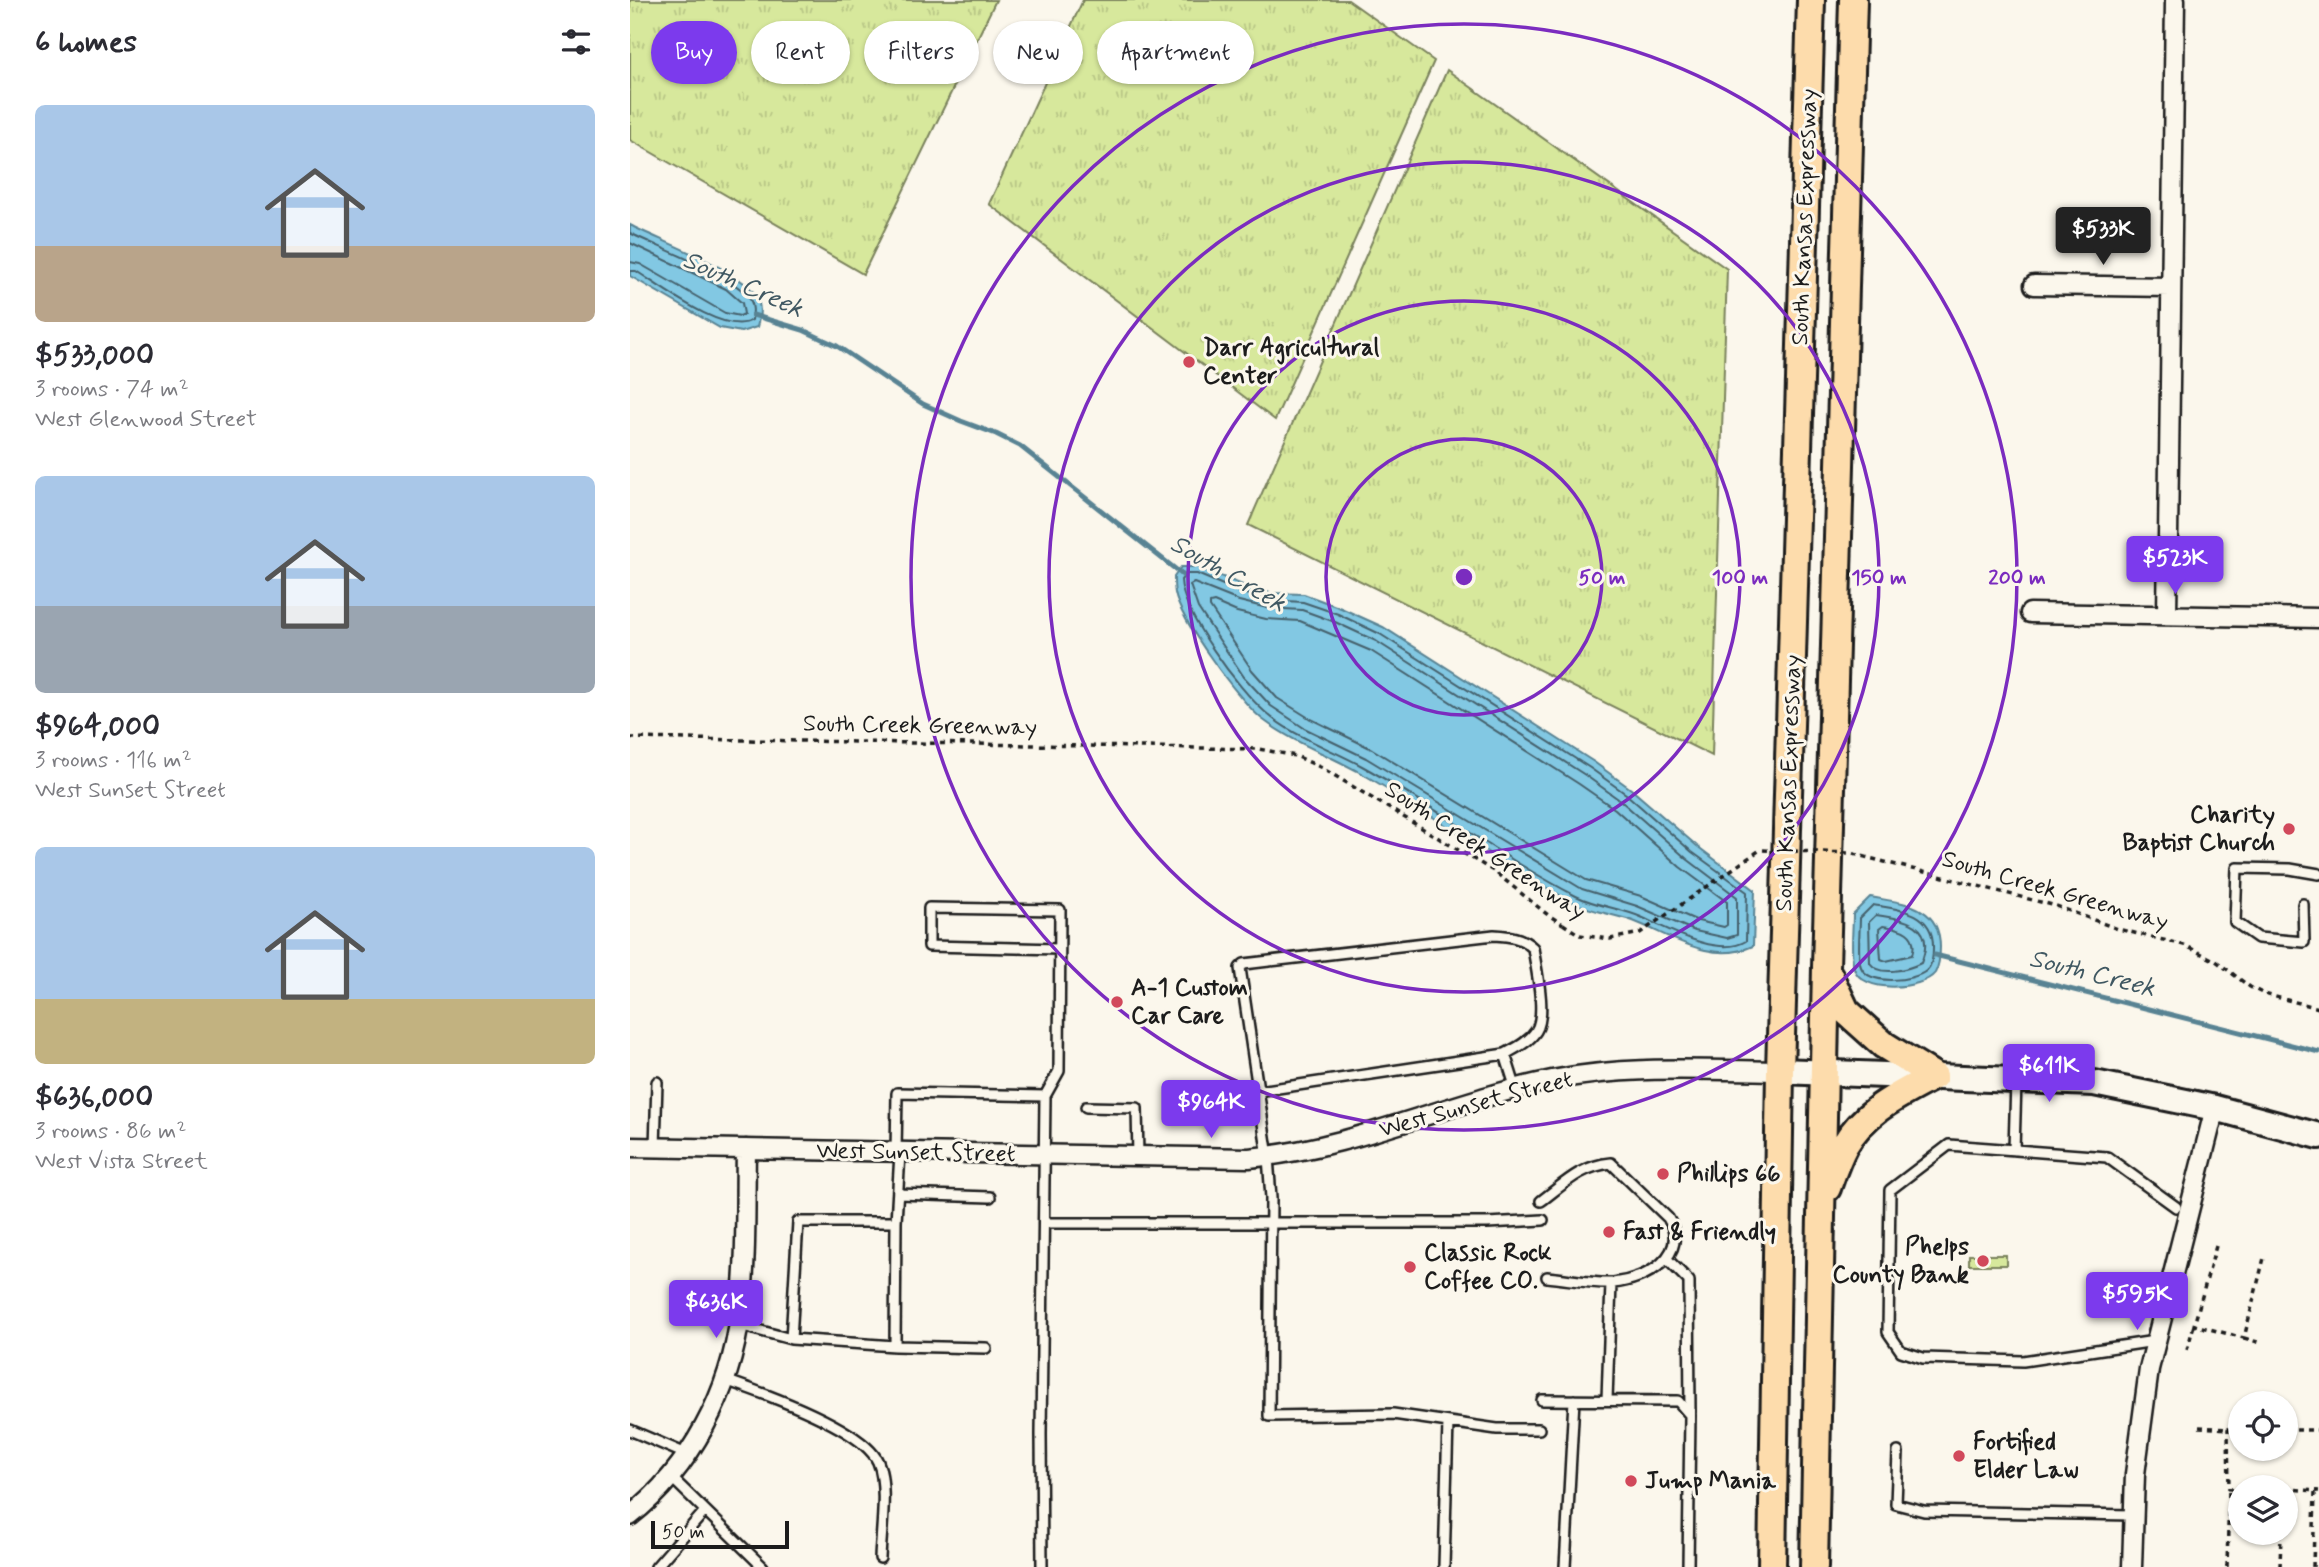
<!DOCTYPE html>
<meta charset="utf-8">
<style>
:root{--surface:#fff;--page:#f2f2f3;--text:#2b2b33;--muted:#7c7c81;--accent:#7c3aed}
body{margin:0;font-family:Mynerve,sans-serif;background:var(--page);color:var(--text);height:100vh;display:flex;flex-direction:column;font-size:26px;white-space:nowrap}
*{box-sizing:border-box;margin:0}
p{font-size:23px;color:var(--muted)}
.icon{flex:none;width:38px;height:38px;fill:none;stroke:currentColor;stroke-width:2;stroke-linecap:round;stroke-linejoin:round}
.map{position:relative;flex:1;overflow:hidden}
.side{display:flex;flex-direction:column;background:var(--surface);width:630px}
.side>*{flex:none}
.top-card{position:absolute;left:21px;top:21px;width:665px;height:63px;display:flex;gap:14px}
.fabs{position:absolute;left:1598px;top:1391px;display:grid;gap:14px}
.fabs a{display:grid;place-items:center;width:70px;height:70px;border-radius:50%;background:var(--surface);box-shadow:0 2px 5px #0004;font-size:35px}
.scale{position:absolute;left:21px;bottom:18px;width:138px;box-sizing:border-box;padding-left:7px;border:4px solid #1c1c1c;border-top:0;font-size:19px;line-height:24px;white-space:nowrap;color:#1c1c1c;-webkit-text-stroke:5px #fbf7ec;paint-order:stroke}
.price{position:absolute;translate:-50% -60px;padding:0 16px;border-radius:7px;background:var(--accent);color:#fff;font-size:23px;line-height:46px;filter:drop-shadow(0 2px 4px #0008)}
.price::after{content:'';position:absolute;left:50%;top:42px;width:21px;height:16px;margin-left:-10px;background:inherit;clip-path:polygon(0 0,100% 0,50% 100%)}
.price.active{background:#222;color:#fff}
ul{padding:0;list-style:none}
li{display:grid;align-content:center;gap:14px;height:371px;padding:0 35px}
li span{display:grid;place-items:center;height:217px;border-radius:10px;color:#555}
li>.icon{margin-inline-start:auto}
span .icon{width:126px;height:126px;fill:#fffc;stroke-width:1}
li b{font-size:30px}
h2{display:flex;justify-content:space-between;align-items:center;height:84px;padding:0 35px;font-size:30px}
.chip{padding:0 24px;border-radius:32px;background:var(--surface);box-shadow:0 2px 5px #0004;font-size:24px;line-height:63px}
.chip.active{background:var(--accent);color:#fff}
main{display:flex;flex:1;min-height:0}
.map>svg:first-child{display:block}
</style>
<main>
<section class="side">
<h2>6 homes<svg class="icon" aria-label="filters" viewBox="0 0 24 24"><path d="M4 7h16M4 17h16"/><circle cx="9" cy="7" r="2"/><circle cx="15" cy="17" r="2"/></svg></h2>
<ul>
<li><span style="background:linear-gradient(#a9c7e8 65%,#b9a48a 0)"><svg class="icon" aria-label="home" viewBox="0 0 24 24"><path d="M3 11l9-7 9 7M6 9v11h12V9"/></svg></span><div><b>$533,000</b><p>3 rooms · 74 m²</p><p>West Glenwood Street</p></div></li>
<li><span style="background:linear-gradient(#a9c7e8 60%,#9aa5b1 0)"><svg class="icon" aria-label="home" viewBox="0 0 24 24"><path d="M3 11l9-7 9 7M6 9v11h12V9"/></svg></span><div><b>$964,000</b><p>3 rooms · 116 m²</p><p>West Sunset Street</p></div></li>
<li><span style="background:linear-gradient(#a9c7e8 70%,#c2b280 0)"><svg class="icon" aria-label="home" viewBox="0 0 24 24"><path d="M3 11l9-7 9 7M6 9v11h12V9"/></svg></span><div><b>$636,000</b><p>3 rooms · 86 m²</p><p>West Vista Street</p></div></li>
</ul>
</section>
<div class="map">
<svg width="1689" height="1567" viewBox="0 0 1689 1567">
<defs>
<pattern id="grass-tufts" width="24" height="20" patternUnits="userSpaceOnUse" patternTransform="scale(1.75)"><rect width="24" height="20" fill="#d7e89c"/><path d="M3 7l-1-3M5 7V3M7 7l1-3M15 17l-1-3M17 17v-4M19 17l1-3" fill="none" stroke="#b8c686"/></pattern>
</defs>
<rect width="100%" height="100%" fill="#fbf7ec"/>
<filter id="ink" filterUnits="userSpaceOnUse"><feTurbulence type="fractalNoise" baseFrequency=".0143" numOctaves="2"/><feDisplacementMap in="SourceGraphic" scale="14" xChannelSelector="R" yChannelSelector="G"/><feConvolveMatrix kernelMatrix="1 2 1 2 8 2 1 2 1" color-interpolation-filters="sRGB"/></filter>
<g filter="url(#ink)">
<path fill="url(#grass-tufts)" stroke="#7a825c" stroke-width="2" d="M0,0H366L233,274L0,140Z
M453,0H718L804,61L645,420L359,204Z
M817,70L1097,269L1082,756L618,525Z
M1339,1255H1376V1265H1339Z"/>
<path fill="#82c8e3" stroke="#598393" stroke-width="2" d="M0,225C28,240 113,271 126,296C132,307 130,316 127,327L111,332L90,328L0,276Z
M551,567H568L615,586L641,593L674,594L711,608L753,627L964,762L1001,789L1067,846L1125,890L1123,946C1081,965 1042,936 1003,921C984,914 961,912 943,902C869,864 802,813 729,772C697,754 662,742 632,719C610,702 550,620 545,593C544,588 544,582 544,577Z
M1240,897C1272,903 1310,904 1310,947C1310,954 1309,966 1305,973C1292,990 1231,994 1224,968C1220,955 1223,929 1223,914Z"/>
<g fill="none" stroke-linecap="round" stroke-linejoin="round">
<path stroke="#45616c" stroke-width="2" d="M0,233C27,247 106,276 120,299C124,306 123,313 122,320C96,337 30,286 6,271H0
M0,243L96,289L112,303L114,314L110,316L95,313L10,264L0,262
M556,574H567L612,593L639,600L673,602L708,614L750,634L960,768L996,794L1062,852L1117,892L1116,941C1089,958 1038,929 1011,917C990,908 966,906 946,896C872,858 805,806 732,766C700,748 663,737 635,712C609,690 552,613 551,580Z
M564,583L609,601L637,608L672,610L705,622L746,641L955,775L991,801L1057,859L1107,897V935L1097,938L1065,931L1007,906L952,889L736,758L674,728L641,706L614,677L568,608L560,585Z
M584,602L607,612L636,619L670,621L741,651L949,784L985,809L1050,867L1097,902V925L1094,927L1068,921L1011,896L956,880L742,749L679,718L647,698L622,670L580,607V603Z
M1243,905C1269,909 1303,911 1303,946C1303,954 1303,965 1296,971C1284,981 1239,986 1231,967C1227,957 1230,930 1230,918Z
M1246,915C1275,919 1307,924 1291,963C1277,970 1250,977 1240,963L1239,922Z
M1253,926C1271,928 1289,933 1282,955L1256,961L1251,959L1249,929Z"/>
<path stroke="#598393" stroke-width="5" d="M123,315L173,330L207,346L293,404L331,421L366,434L390,446L554,576
M1305,955L1689,1052"/>
<g stroke="#1c1c1c" stroke-width="14">
<path id="lane" d="M1673,904L1674,942L1628,938L1605,922L1607,868L1660,869L1689,874
M886,1089L875,1054C886,1048 899,1042 906,1031C917,1014 906,968 903,948C892,937 879,936 864,935L614,964L610,968L638,1157L641,1198L639,1416L763,1414L867,1429H909
M415,1096L429,1071L430,910L299,908V946L429,949
M562,1101L875,1054
M456,1107L507,1108L508,1157
M25,1147L27,1082
M1384,1150L1386,1081
M266,1153L267,1093L415,1096L411,1434L412,1567
M268,1194L360,1197
M911,1201C935,1183 951,1166 981,1163L1038,1218C1061,1255 1016,1280 983,1283C962,1284 939,1279 917,1277
M266,1222L270,1153
M415,1223H857L913,1220
M1037,1259L1059,1281L1060,1413
M109,1325L161,1339L168,1222H266L265,1346L356,1348
M161,1339L265,1346
M1525,1341L1393,1361L1293,1358L1271,1351L1258,1332L1260,1190L1319,1145L1477,1157L1546,1207
M95,1380C130,1392 233,1428 248,1462C258,1485 251,1532 250,1558
M912,1400L1048,1401L1060,1415L1058,1567
M977,1400L981,1283
M0,1430L56,1454
M1268,1452L1266,1504L1294,1511L1502,1515
M40,1476L133,1567
M26,1567L75,1511
M814,1567L818,1422
M935,1567L944,1400"/>
</g>
<g stroke="#1c1c1c" stroke-width="23">
<path id="street" d="M1404,285L1541,287
M1400,613L1689,618
M1537,615L1545,0
M0,1147L619,1158C725,1148 820,1101 922,1080C997,1065 1075,1070 1150,1071
M0,1516C61,1468 101,1391 110,1315C117,1261 115,1204 116,1149
M1502,1567L1505,1474L1519,1369L1585,1108"/>
</g>
<g stroke="#1c1c1c" stroke-width="30">
<path id="secondary" d="M1150,1071L1464,1083L1585,1108L1689,1136"/>
</g>
<g stroke="#1c1c1c" stroke-width="32">
<path id="primary" d="M1197,1188C1202,1174 1207,1159 1214,1146C1235,1110 1269,1095 1304,1076L1254,1045L1216,1011L1199,975
M1142,1567L1150,1071L1181,0
M1184,1567L1196,967L1223,0"/>
</g>
<path stroke="#1c1c1c" stroke-width="3.5" stroke-dasharray="5 5" stroke-linecap="butt" d="M0,738L629,749L666,756L692,768L865,872L918,915L933,924
M1426,906L1488,929L1554,945L1586,961L1620,987L1634,994L1689,1008
M1586,1246L1564,1325L1614,1338L1634,1258
M1614,1338L1631,1343
M1557,1350L1564,1325
M1569,1427L1598,1429
M1610,1429H1598L1599,1489H1610
M1656,1430H1689
M1656,1489L1689,1491
M1597,1567L1599,1489
M1650,1567L1651,1533
M1683,1567L1685,1491"/>
<use href="#lane" stroke="#fbf7ec" stroke-width="9"/>
<use href="#street" stroke="#fbf7ec" stroke-width="18"/>
<use href="#secondary" stroke="#fbf7ec" stroke-width="24"/>
<use href="#primary" stroke="#fddcac" stroke-width="26"/>
<path stroke="#1c1c1c" stroke-width="3.5" stroke-dasharray="5 5" stroke-linecap="butt" d="M933,924L950,935L980,939L1010,933L1130,850L1220,853L1426,906"/>
</g>
</g>
<g fill="none" stroke="#7b2cbf" stroke-width="3.5">
<circle cx="834" cy="577" r="138"/>
<circle cx="834" cy="577" r="276"/>
<circle cx="834" cy="577" r="415"/>
<circle cx="834" cy="577" r="553"/>
</g>
<g fill="#d1495b" stroke="#fbf7ec" stroke-width="2.5">
<circle cx="559" cy="362" r="7"/>
<circle cx="1659" cy="829" r="7"/>
<circle cx="487" cy="1002" r="7"/>
<circle cx="1033" cy="1174" r="7"/>
<circle cx="979" cy="1232" r="7"/>
<circle cx="1353" cy="1261" r="7"/>
<circle cx="780" cy="1267" r="7"/>
<circle cx="1329" cy="1456" r="7"/>
<circle cx="1001" cy="1481" r="7"/>
</g>
<g text-anchor="middle" dominant-baseline="central" stroke-width="6" stroke-linejoin="round" paint-order="stroke">
<g font-size="24" fill="#1c1c1c" stroke="#fbf7ec">
<text transform="translate(1175 217) rotate(-88)">South Kansas Expressway</text>
<text transform="translate(290 726) rotate(1)">South Creek Greenway</text>
<text transform="translate(1159 783) rotate(-88)">South Kansas Expressway</text>
<text transform="translate(855 851) rotate(33)">South Creek Greenway</text>
<text transform="translate(1425 891) rotate(16)">South Creek Greenway</text>
<text transform="translate(846 1105) rotate(-15)">West Sunset Street</text>
<text transform="translate(286 1153) rotate(1)">West Sunset Street</text>
</g>
<g font-size="24" font-weight="bold" fill="#1c1c1c" stroke="#fbf7ec" text-anchor="start">
<text x="573" y="348">Darr Agricultural<tspan x="573" dy="28">Center</tspan></text>
<text x="1645" y="815" text-anchor="end">Charity<tspan x="1645" dy="28">Baptist Church</tspan></text>
<text x="501" y="988">A-1 Custom<tspan x="501" dy="28">Car Care</tspan></text>
<text x="1047" y="1174">Phillips 66</text>
<text x="993" y="1232">Fast &amp; Friendly</text>
<text x="1339" y="1247" text-anchor="end">Phelps<tspan x="1339" dy="28">County Bank</tspan></text>
<text x="794" y="1253">Classic Rock<tspan x="794" dy="28">Coffee CO.</tspan></text>
<text x="1343" y="1442">Fortified<tspan x="1343" dy="28">Elder Law</tspan></text>
<text x="1015" y="1481">Jump Mania</text>
</g>
<g font-size="26" font-style="italic" fill="#405862" stroke="#fbf7ec">
<text transform="translate(113 285) rotate(24)">South Creek</text>
<text transform="translate(598 574) rotate(30)">South Creek</text>
<text transform="translate(1462 974) rotate(14)">South Creek</text>
</g>
</g>
<circle cx="834" cy="577" r="10" fill="#7b2cbf" stroke="#fbf7ec" stroke-width="3.5"/>
<g font-size="21" text-anchor="middle" font-weight="bold" fill="#7b2cbf" stroke="#fbf7ec" stroke-width="6" stroke-linejoin="round" paint-order="stroke">
<text x="972" y="584">50 m</text>
<text x="1110" y="584">100 m</text>
<text x="1249" y="584">150 m</text>
<text x="1387" y="584">200 m</text>
</g>
</svg>
<div class="fabs">
<a><svg class="icon" aria-label="locate" viewBox="0 0 24 24"><circle cx="12" cy="12" r="6"/><path d="M12 2v4M12 18v4M2 12h4M18 12h4"/></svg></a>
<a><svg class="icon" aria-label="layers" viewBox="0 0 24 24"><path d="M12 4l9 5-9 5-9-5zM3 14l9 5 9-5"/></svg></a>
</div>
<div class="scale">50 m</div>
<b class="price active" style="left:1473px;top:267px">$533K</b>
<b class="price" style="left:1545px;top:596px">$523K</b>
<b class="price" style="left:1419px;top:1104px">$611K</b>
<b class="price" style="left:581px;top:1140px">$964K</b>
<b class="price" style="left:1507px;top:1332px">$595K</b>
<b class="price" style="left:86px;top:1340px">$636K</b>
<div class="top-card">
<a class="chip active">Buy</a>
<a class="chip">Rent</a>
<a class="chip">Filters</a>
<a class="chip">New</a>
<a class="chip">Apartment</a>
</div>
</div>
</main>
